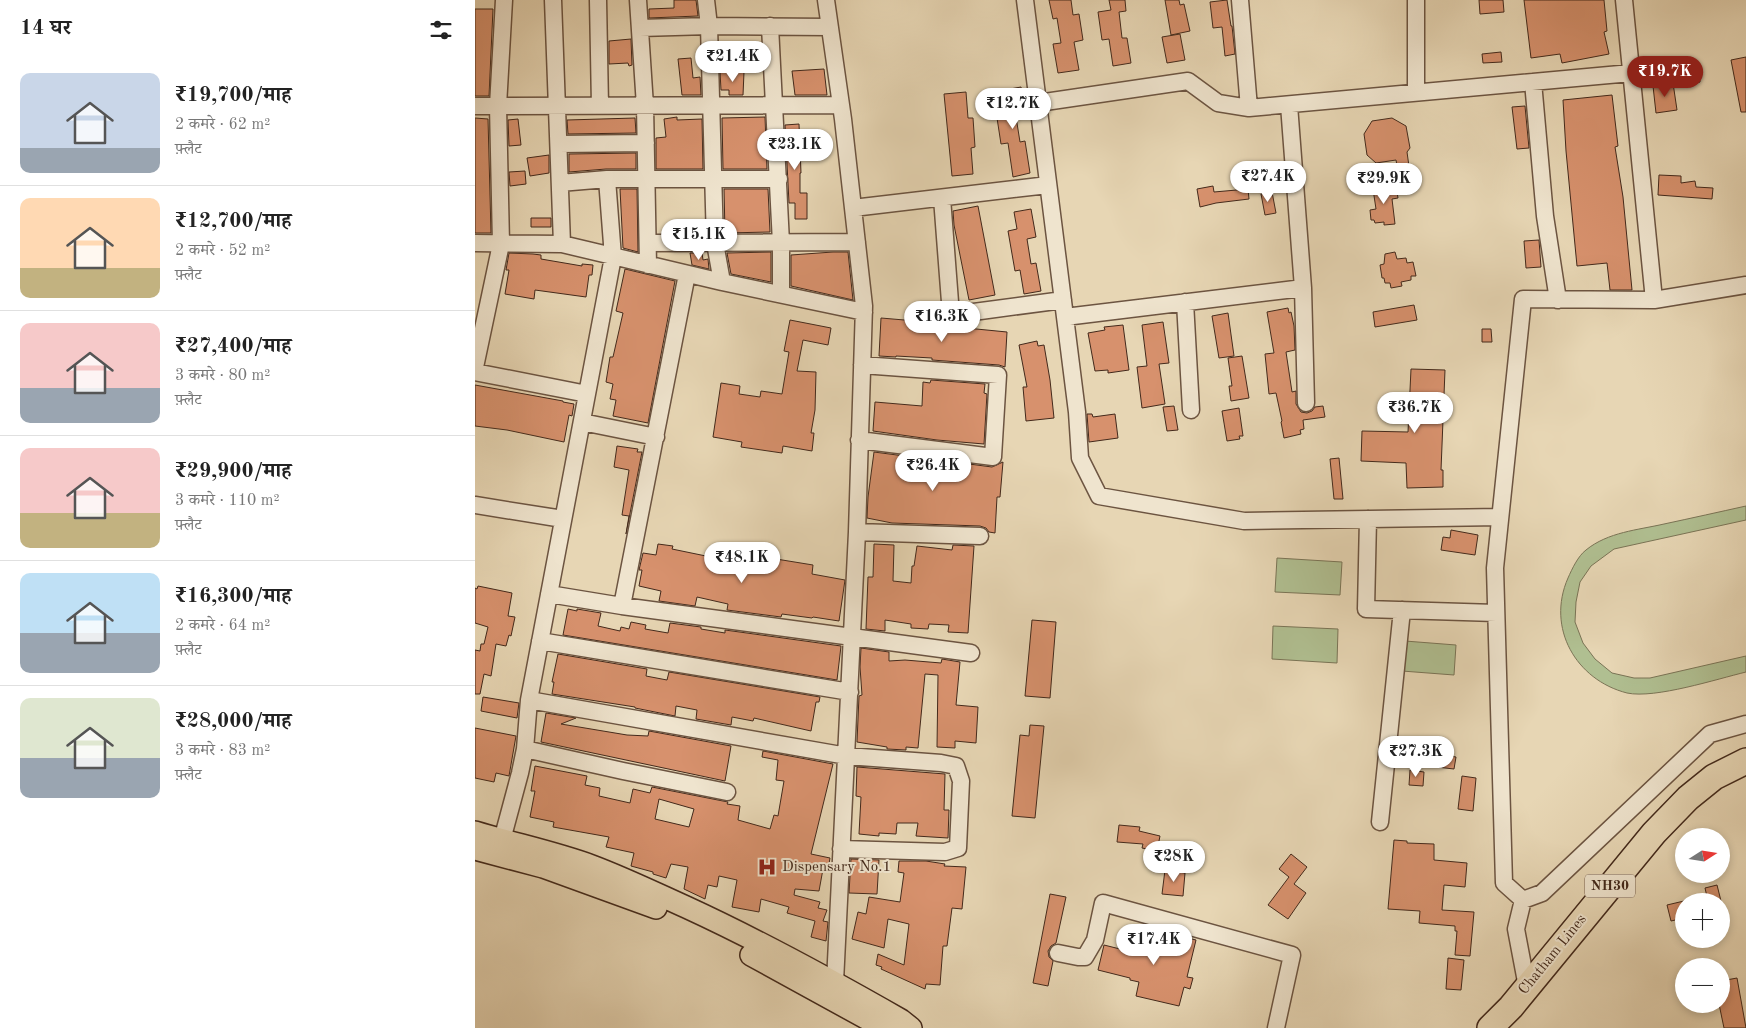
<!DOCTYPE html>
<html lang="hi">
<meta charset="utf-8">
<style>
:root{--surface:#fff;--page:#f6f6f6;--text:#222;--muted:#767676;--line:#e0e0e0;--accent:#8f2418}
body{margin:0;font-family:"Old Standard TT","Noto Serif Devanagari",serif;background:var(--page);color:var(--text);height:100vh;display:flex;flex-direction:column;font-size:19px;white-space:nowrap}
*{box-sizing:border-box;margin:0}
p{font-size:16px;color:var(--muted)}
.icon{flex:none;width:28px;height:28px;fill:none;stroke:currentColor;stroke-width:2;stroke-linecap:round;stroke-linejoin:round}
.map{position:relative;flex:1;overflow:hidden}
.drawer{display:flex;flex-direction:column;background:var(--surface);width:475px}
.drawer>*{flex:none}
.needle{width:32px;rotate:78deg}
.controls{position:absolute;left:1200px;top:828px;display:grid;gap:10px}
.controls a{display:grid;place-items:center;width:55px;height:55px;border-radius:50%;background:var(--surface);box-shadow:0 2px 8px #0003;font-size:25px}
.price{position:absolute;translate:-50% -42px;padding:0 11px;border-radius:18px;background:#fff;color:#222;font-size:16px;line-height:32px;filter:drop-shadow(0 1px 2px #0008)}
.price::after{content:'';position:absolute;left:50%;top:30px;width:15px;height:11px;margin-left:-8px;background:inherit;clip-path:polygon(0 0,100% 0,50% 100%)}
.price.on{background:var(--accent);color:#fff}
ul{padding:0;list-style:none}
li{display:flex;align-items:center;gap:15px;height:125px;padding:0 20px}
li+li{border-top:1px solid var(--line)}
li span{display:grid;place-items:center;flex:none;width:140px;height:100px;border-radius:10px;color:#555}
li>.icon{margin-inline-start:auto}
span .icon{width:60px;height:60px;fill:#fffc;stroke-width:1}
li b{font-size:21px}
h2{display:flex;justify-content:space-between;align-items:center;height:60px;padding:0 20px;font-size:21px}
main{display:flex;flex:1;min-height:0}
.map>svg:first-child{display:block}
</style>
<main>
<section class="drawer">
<h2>14 घर<svg class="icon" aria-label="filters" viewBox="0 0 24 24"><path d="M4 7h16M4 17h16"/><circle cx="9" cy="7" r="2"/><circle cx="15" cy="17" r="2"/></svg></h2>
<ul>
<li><span style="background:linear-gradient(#c9d6e8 75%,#9aa5b1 0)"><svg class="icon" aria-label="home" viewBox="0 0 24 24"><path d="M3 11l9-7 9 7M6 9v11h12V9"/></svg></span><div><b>₹19,700/माह</b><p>2 कमरे · 62 m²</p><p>फ़्लैट</p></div></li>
<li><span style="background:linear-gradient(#ffd9b3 70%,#c2b280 0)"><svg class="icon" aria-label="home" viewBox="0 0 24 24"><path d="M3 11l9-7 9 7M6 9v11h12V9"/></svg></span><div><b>₹12,700/माह</b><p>2 कमरे · 52 m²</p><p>फ़्लैट</p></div></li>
<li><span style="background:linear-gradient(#f6c9c9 65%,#9aa5b1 0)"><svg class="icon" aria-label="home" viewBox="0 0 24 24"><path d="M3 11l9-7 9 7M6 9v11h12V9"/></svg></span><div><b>₹27,400/माह</b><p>3 कमरे · 80 m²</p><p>फ़्लैट</p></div></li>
<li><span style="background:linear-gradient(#f6c9c9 65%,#c2b280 0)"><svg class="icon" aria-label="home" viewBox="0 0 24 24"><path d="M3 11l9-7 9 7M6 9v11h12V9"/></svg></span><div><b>₹29,900/माह</b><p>3 कमरे · 110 m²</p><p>फ़्लैट</p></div></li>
<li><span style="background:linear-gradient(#bfe0f5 60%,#9aa5b1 0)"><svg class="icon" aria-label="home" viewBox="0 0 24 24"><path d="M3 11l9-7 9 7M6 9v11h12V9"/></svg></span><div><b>₹16,300/माह</b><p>2 कमरे · 64 m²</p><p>फ़्लैट</p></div></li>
<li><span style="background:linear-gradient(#dfe7d0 60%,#9aa5b1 0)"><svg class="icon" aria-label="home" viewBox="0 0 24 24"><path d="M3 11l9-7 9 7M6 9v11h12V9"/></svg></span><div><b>₹28,000/माह</b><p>3 कमरे · 83 m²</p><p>फ़्लैट</p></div></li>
</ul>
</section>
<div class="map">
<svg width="1271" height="1028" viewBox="0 0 1271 1028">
<rect width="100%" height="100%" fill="#e7d6b4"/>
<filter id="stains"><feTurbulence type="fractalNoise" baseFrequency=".004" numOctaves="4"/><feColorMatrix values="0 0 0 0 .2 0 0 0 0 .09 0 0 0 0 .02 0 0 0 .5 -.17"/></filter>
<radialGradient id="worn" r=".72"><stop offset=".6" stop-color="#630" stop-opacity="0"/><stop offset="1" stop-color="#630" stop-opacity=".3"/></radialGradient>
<path fill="#b0bf91" stroke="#7a7456" d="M1271,506V520L1139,549L1116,566L1105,582L1101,602L1100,622L1108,643L1120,659L1137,673L1159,678H1175L1271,656V672C1242,679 1180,699 1152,693C1101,680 1071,628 1093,578C1097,569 1103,556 1111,550C1133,532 1163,530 1189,524C1217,518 1244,512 1271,506Z
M802,558L867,562L865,595L800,592Z
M798,626L863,629L862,663L797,659Z
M930,641L981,645L979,675L927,671Z"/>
<path fill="#d7916d" stroke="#43291b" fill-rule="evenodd" d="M199,0H221L223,16L174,18V9L199,8Z
M574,0H596L598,15L604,14L608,40L599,42L604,70L583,73L578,44L586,43L582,18L578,19Z
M634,0H650L651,11L644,12L647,38H652L656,63L638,66L634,39L627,40L623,12L636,10Z
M690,0H704L705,5L709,4L715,31L696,35Z
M752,0L756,26H757L760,54L750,56L747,27L738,28L735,2Z
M1004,0H1028L1029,12L1005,14Z
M1049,0H1129L1132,31L1129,32L1134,54L1087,63L1085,54L1056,58Z
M0,9H18L14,96H0Z
M705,34L710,60L692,63L687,37Z
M156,39L157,65L154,66L153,63L134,64V41Z
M1026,52L1027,62L1008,63L1007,54Z
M1271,57V112H1266L1256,60Z
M216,58L218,78L225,77L226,95H207L203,59Z
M1223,68L1225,82L1215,84L1212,70Z
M349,69L352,95H320L317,71Z
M245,72H269L268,95H254V90H246Z
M1198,83L1202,110L1181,113L1178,86Z
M546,87L551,116L541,117L545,142L550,141L555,173L538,177L533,143L526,144L522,118L528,117L524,91Z
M491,92L493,118H498L500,147L496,148L498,174L477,176L469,94Z
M1137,95L1143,146L1140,147L1148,197L1157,290H1135L1132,263L1102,266L1091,151L1088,100Z
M1050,106L1054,148L1042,149L1037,107Z
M202,117V120L227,119L228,169H181V138L191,137L189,119Z
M290,117L292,169H248L247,118Z
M0,118L13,119L16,233H0Z
M160,118L161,133L93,134L92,120Z
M917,118L931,126L935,148L932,152L936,181L925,182L921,160L901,163L892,155L889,134L897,121Z
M43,119L46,145L34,146L33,120Z
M324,124L326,173H325V193H332V219H320V203H314L310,125Z
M161,153V169H131L94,172V154Z
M74,155V173L55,176L52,158Z
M50,171L51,184L35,186L34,172Z
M1184,175L1206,176V183L1220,181L1221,187L1238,188L1237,199L1183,195Z
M738,186L739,192L773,189L774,199L741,203L725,207L722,189Z
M921,186L923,198L917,199L920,224L909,225V222L900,223L899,220H896L895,210L901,209L898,189Z
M145,189H162L163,252L148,248Z
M249,189H293L295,232L250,233Z
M797,192L801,213L790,215L786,194Z
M503,206L520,295L494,300L479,225L478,211Z
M556,209L561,237L552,239L556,264L561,263L566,291L549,294L545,270L540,271L533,231L542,229L539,212Z
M56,218H76V227H56Z
M1064,240L1066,267L1051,268L1049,241Z
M296,252V282L256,274L252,253Z
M358,252H373L378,300L316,286V255Z
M920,252L922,259L931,258L932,263L938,262L941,276H936V280L926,282L927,286L916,288L915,283H910L909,278H907L905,265L909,264L910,254Z
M34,253L58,254L66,255V259L107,266V264L118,265L117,275H114L111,297L60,290L59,299L30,294L34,270H31Z
M215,253H227L228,260L233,259L234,269L217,265Z
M150,269L200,281L173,423L138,416L141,400L135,399L138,384L131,382L135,357H138L148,313L141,311Z
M939,305L942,320L900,327L898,312Z
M813,308L814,313L816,312L819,326L820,350L811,352L817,392L821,391V404L826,412L832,413L837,411L840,407L848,406L850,417L828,420L829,429L825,430L826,434L809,438L806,422L807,421L801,393L794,394L790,354L799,353L792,312Z
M753,313L759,356L744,358L737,316Z
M406,318L441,321L440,323L532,332L530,367L524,365L457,360V358L421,356V357L404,356Z
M315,320L356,328L353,345L328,340L322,371L341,372L340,410L336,433H339L337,451L308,446L307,453L266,447L267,442L238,437L246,383L265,386L264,394L285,397L286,391L307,394L314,352L309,351Z
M688,322L694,363L684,364L690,404L667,408L662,367L672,366L667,325Z
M648,325L654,370L633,373V370L620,371L613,333L630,330L629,327Z
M1007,329H1016L1017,342H1007Z
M562,341L563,346L569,345L575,380L579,418L551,421L548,387H552L544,345Z
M767,356L774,398L756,401L754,386H757L753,358Z
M936,369L970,370L966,470H968V487L932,488L931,463L886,461L887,431L933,432Z
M456,380L510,384L509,393L512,394L509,444L462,440L398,431L400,402L447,406L448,382L455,383Z
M0,385L88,401V402L99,404L97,416L94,415L89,442L32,430L0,426Z
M699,406L703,430L692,431L688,407Z
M764,408L768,436H764L765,439L752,441L747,411Z
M612,414H617L618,417L640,414L643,438L614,442Z
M142,446L163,449L162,452H167L151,534L154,516L147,515L154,470L139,467Z
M399,452L460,460V464H479V462L517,467L528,462L525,497H522L520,533L514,532L511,528L505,526L417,523L392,518L393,497Z
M864,458L868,499H859L855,459Z
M976,530L1003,535L1000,555L966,550L968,537L975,538Z
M183,544L198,546L197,549L260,562V560L267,562V560L295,565V558L338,565L337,574L370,580L364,621L338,617L337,618L307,614L306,617L252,610L253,604L222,597L220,606L184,601L186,591L164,586L167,570H164L168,553L181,555Z
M399,544L419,545L418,581L436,583L437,566H439L442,546L477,550L478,545L499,546L493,633L473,632L474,625L454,624L453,629L436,628V624L410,620V631L391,629L393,577H398Z
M3,586L37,593L33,616L40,617L36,636L34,635L31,646L21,644L16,676L9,674L5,694H0V650L5,651L6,644H9L13,627L0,623V588L2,589Z
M93,609L102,611V609L126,613L123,626L145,631L146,627L154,629L156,622L171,625L170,629L193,633L195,623L226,627V629L250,633V630L366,646L362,680L88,635Z
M557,620L581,622L575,698L550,696Z
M386,648L414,652V661L430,660L466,663L467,659L485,662L481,705L503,707L501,743L480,741V748L462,747L463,675L450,674L443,748L431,747V750L412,749V747L382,742L384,696L387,695L385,667Z
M83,654L172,669L171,676L192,680L194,672L345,697L344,702H341L336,731L279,718L278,721L257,717L256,725L221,719L222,710L201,706L200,716L160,708V707L77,694L79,682H77Z
M8,697L44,703L42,718L6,711Z
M71,713L101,718L86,724L152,735L173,736L174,731L256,746L250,781L66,742Z
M555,725L569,726L560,818L537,816L545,735L554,736Z
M0,728L41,736L34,776L21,773L19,782L0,778Z
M288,751L358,764L336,854L355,858L353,870L348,869L344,891L320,889L319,895L345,902L343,908L352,910L348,921L353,922L351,941L336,937L340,921L312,913L314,907L286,899L284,912L257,907L262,880L244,876L242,887L233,885L230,899L209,889L213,867L196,864L191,878L178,874V872L156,866L159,853L131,847L134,837L78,827L79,822L55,817L60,791H56L60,766L112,776L110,785L125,788L124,796L155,803L158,789L175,793L177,787L253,802L252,804L265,806L263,820L295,829L299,815L303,816L309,781L301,780L303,760L287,757ZM184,799L219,809L214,827L180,819Z
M955,753L981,757L979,769L953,766Z
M382,767L470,774L469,810H474L473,838L441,836L443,823H422L421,834L404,833V836L384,834L386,797L381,796Z
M935,770L949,772L948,786L934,785Z
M987,776L1001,778L998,811L983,809Z
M644,825L665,827L664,831L685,836L682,851L667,848L668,844L642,842Z
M919,840L932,841V843L959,844V860L992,863L990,887L969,885L967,910L999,912L995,956L980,955L982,931H980V926L944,923L945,911L913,909Z
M816,854L832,867L819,884L831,893L813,919L793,905L814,877L804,869Z
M376,859L404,860L402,894L374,893Z
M424,861H451L470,864L469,866L491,867L487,909L477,908L472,946H468L465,985L451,984L450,989L406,969L407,967L401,965L403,954L429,965L434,924L413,919L409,948L377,939L383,912L391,914L394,897L425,902L429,873L423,872Z
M690,870L710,873L708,896L687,894Z
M1242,885L1246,901H1233L1230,888Z
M575,894L591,897L581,943L576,946L573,951L574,957L578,961L573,986L558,983Z
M1209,901V918L1196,921L1192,905Z
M677,929L721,940L712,977L718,978L715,989L709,987L704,1006L661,996L664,982L655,980V978L623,970L629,945L661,953L664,944L673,946Z
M973,958L989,960L986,990L971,989Z
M1262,978L1271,1028H1249L1244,1004H1246V981Z"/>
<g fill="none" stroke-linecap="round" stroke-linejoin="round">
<g stroke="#6c5441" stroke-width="19">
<path id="minor" d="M78,0L87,244
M123,0L125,106
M163,0L170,106L173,265
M231,0L234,26L240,243L247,282
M351,0L368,119L389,306L382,532L360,982
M550,0L602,412L605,458L624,496L769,521L1025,517
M765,0L774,108
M941,0V92
M1149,0L1179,300
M295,26L306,243V294
M165,28L234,26L355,27
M1058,82L1070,216L1083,300
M563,103L713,81L743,103L774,108L1156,73
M0,106L366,105
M84,144L171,143
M85,183L132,179H304
M467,198L476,315L588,300
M378,208L573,185
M0,243L87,244L247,282L389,312
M173,243L382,242
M1271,285L1179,300L1048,299L1020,568L1029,883L1048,900L1067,893L1235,734L1271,724
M828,288L831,403
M710,302L716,410
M590,317L828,288L814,105
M0,367L26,244L23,106L29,0
M0,372L112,394
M107,422L181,437
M384,440L518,457L523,375L387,365
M0,505L88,519
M893,519L891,609L1021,613
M382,532L505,536
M74,594L147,606L496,653
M147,606L212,274
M65,641L375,692
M54,700L372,756L466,763L481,766L486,781L483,848L470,852L366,849
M50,749L148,771L252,792
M905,822L927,610
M27,840L45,773L50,749L54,700L138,257L132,179
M1048,900L1041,929L1052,987
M583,953L603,957H610L620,940L628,903L817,955L801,1028"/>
</g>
<g stroke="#43291b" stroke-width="24">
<path id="major" d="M0,832C39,844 79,852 117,866C149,878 180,893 211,907C285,941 356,980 426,1020L436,1028
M0,849L68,867L181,908
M276,955L409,1028"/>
</g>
<g stroke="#43291b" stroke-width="28">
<path id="highway" d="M1015,1028L1036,1007L1179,833L1213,798L1239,777L1271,761"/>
</g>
<use href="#minor" stroke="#efe4ce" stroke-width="16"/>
<use href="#major" stroke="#e7d6b4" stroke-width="21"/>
<use href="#highway" stroke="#e7d6b4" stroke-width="25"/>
</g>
<defs>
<g id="hospital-bare" transform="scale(1.5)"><path d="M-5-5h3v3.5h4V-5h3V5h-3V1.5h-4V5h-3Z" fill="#8f2418" stroke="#efe4ce" stroke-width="2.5" paint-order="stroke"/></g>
</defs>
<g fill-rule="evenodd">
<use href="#hospital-bare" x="292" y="867"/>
</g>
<g text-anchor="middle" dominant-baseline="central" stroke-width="4" stroke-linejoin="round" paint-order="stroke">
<rect fill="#efe4ce" stroke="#776151" stroke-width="1" x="1110" y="874.5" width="50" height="23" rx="4"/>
<g font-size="14" font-weight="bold" fill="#43291b">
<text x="1135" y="886">NH30</text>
</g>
<g font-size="15" fill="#43291b" stroke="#efe4ce" text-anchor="start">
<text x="307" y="867">Dispensary No.1</text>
</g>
<g font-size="15" fill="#43291b" stroke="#efe4ce">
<text transform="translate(1078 955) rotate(-51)">Chatham Lines</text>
</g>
</g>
<rect width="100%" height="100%" filter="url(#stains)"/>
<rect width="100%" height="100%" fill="url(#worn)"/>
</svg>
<div class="controls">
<a><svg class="needle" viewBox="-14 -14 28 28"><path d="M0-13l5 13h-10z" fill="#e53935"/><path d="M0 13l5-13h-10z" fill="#767676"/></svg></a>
<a>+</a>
<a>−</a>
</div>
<b class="price" style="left:258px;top:83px">₹21.4K</b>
<b class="price on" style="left:1190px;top:98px">₹19.7K</b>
<b class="price" style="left:538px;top:130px">₹12.7K</b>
<b class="price" style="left:320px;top:171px">₹23.1K</b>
<b class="price" style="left:793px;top:203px">₹27.4K</b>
<b class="price" style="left:909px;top:205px">₹29.9K</b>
<b class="price" style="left:224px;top:261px">₹15.1K</b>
<b class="price" style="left:467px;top:343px">₹16.3K</b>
<b class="price" style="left:940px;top:434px">₹36.7K</b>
<b class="price" style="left:458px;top:492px">₹26.4K</b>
<b class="price" style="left:267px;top:584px">₹48.1K</b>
<b class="price" style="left:941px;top:778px">₹27.3K</b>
<b class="price" style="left:699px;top:883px">₹28K</b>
<b class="price" style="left:679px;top:966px">₹17.4K</b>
</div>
</main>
